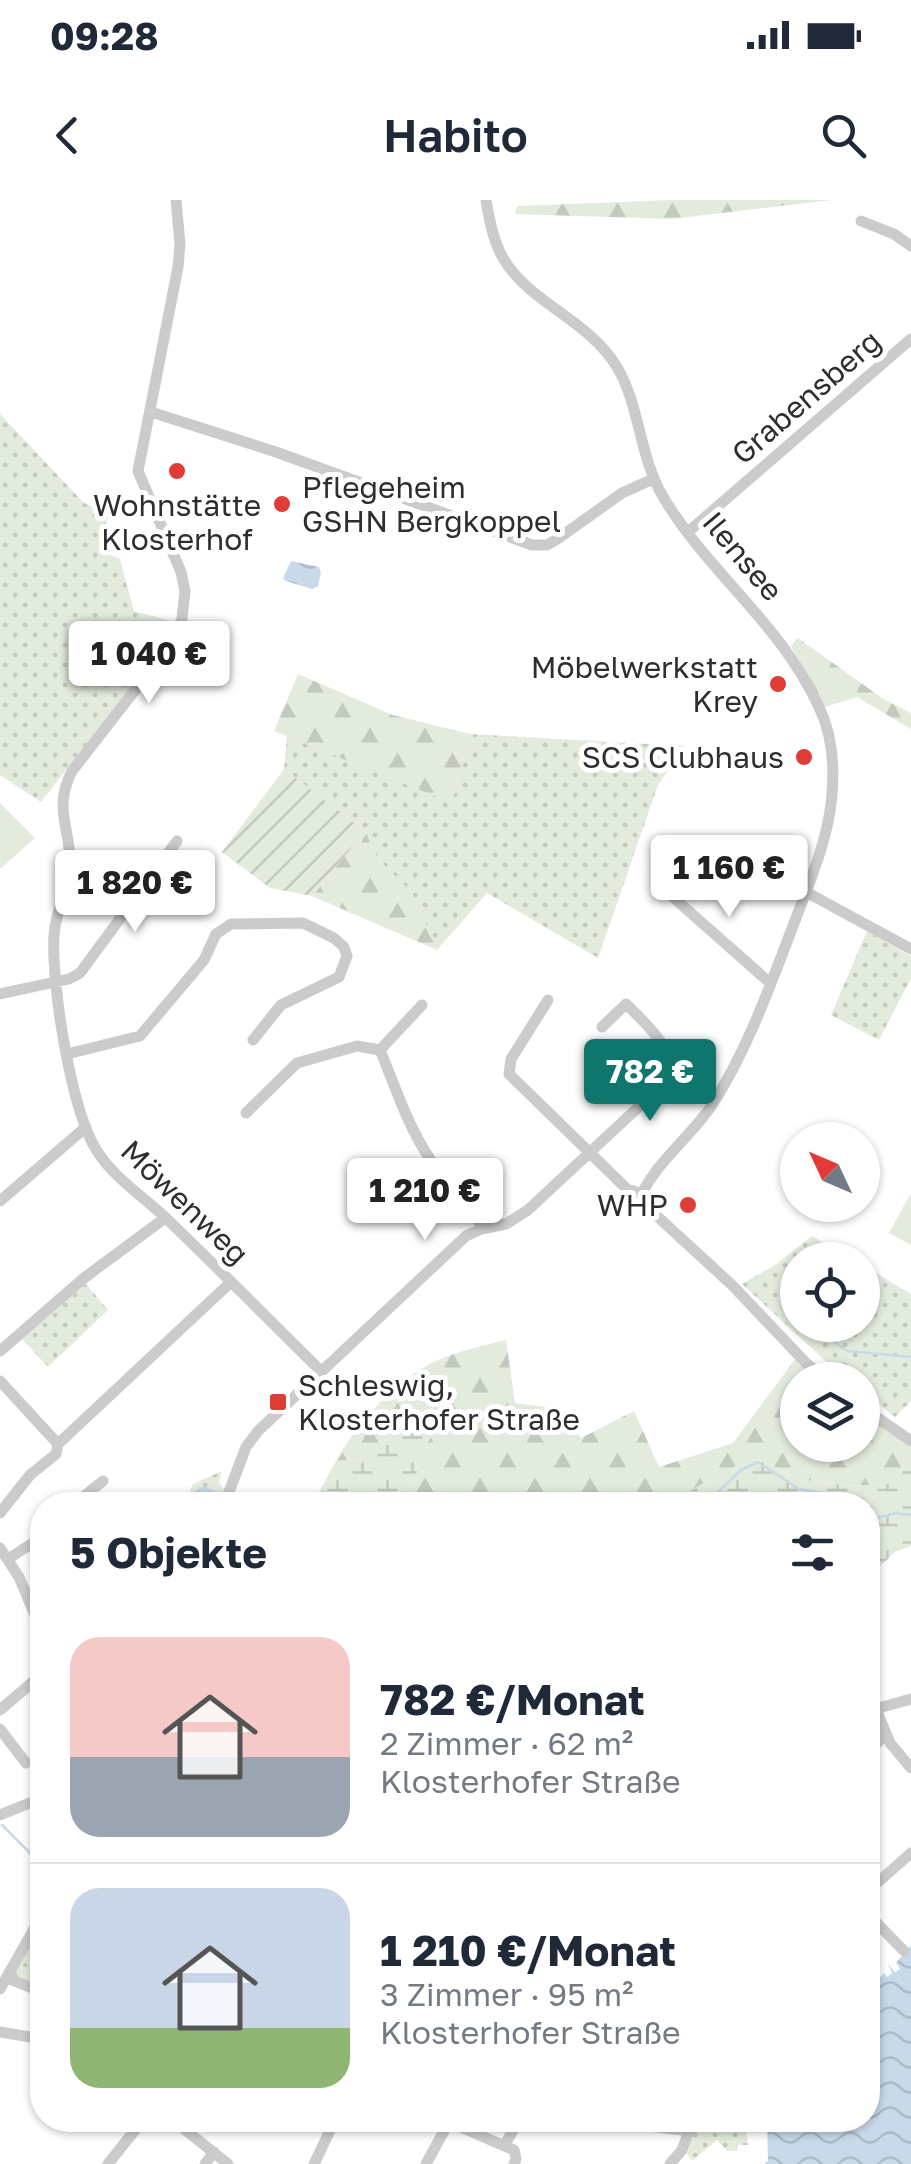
<!DOCTYPE html>
<html lang="de">
<meta charset="utf-8">
<style>
:root{--surface:#fff;--page:#f6f6f7;--text:#1f2937;--muted:#747a83;--line:#e0e1e3;--accent:#0f766e}
body{margin:0;font-family:"Golos Text",sans-serif;background:var(--page);color:var(--text);height:100vh;display:flex;flex-direction:column;font-size:38px;white-space:nowrap}
*{box-sizing:border-box;margin:0}
p{font-size:32px;color:var(--muted)}
.icon{flex:none;width:55px;height:55px;fill:none;stroke:currentColor;stroke-width:2;stroke-linecap:round;stroke-linejoin:round}
.map{position:relative;flex:1;overflow:hidden}
.details{position:absolute;left:30px;top:1292px;width:850px;height:640px;display:flex;flex-direction:column;background:var(--surface);border-radius:40px;box-shadow:0 2px 8px #0004}
.details>*{flex:none}
.needle{width:65px;rotate:314deg}
.tools{position:absolute;left:780px;top:922px;display:grid;gap:20px}
.tools a{display:grid;place-items:center;width:100px;height:100px;border-radius:50%;background:var(--surface);box-shadow:0 2px 8px #0004;font-size:50px}
.price{position:absolute;translate:-50% -85px;padding:0 22px;border-radius:10px;background:#fff;color:#222;font-size:32px;line-height:65px;filter:drop-shadow(0 2px 5px #0008)}
.price::after{content:'';position:absolute;left:50%;top:60px;width:30px;height:22px;margin-left:-15px;background:inherit;clip-path:polygon(0 0,100% 0,50% 100%)}
.price.on{background:var(--accent);color:#fff}
ul{padding:0;list-style:none}
li{display:flex;align-items:center;gap:30px;height:250px;padding:0 40px}
li+li{border-top:2px solid var(--line)}
li span{display:grid;place-items:center;flex:none;width:280px;height:200px;border-radius:30px;color:#555}
li>.icon{margin-inline-start:auto}
span .icon{width:120px;height:120px;fill:#fffc;stroke-width:1}
li b{font-size:42px}
h2{display:flex;justify-content:space-between;align-items:center;height:120px;padding:0 40px;font-size:42px}
.status{display:flex;justify-content:space-between;align-items:center;height:70px;padding:0 50px;background:var(--surface);direction:ltr}
.status svg{height:28px;fill:currentColor}
header{display:flex;justify-content:space-between;align-items:center;height:130px;padding:0 40px;background:var(--surface);font-size:45px;font-weight:600}
.map>svg:first-child{display:block}
</style>
<div class="status"><b>09:28</b><svg viewBox="0 0 49 12"><path d="M0 12V9h3v3zM5 12V6h3v6zM10 12V3h3v9zM15 12V0h3v12zM26 1h20v11H26zM47 4h2v5h-2z"/></svg></div>
<header><svg class="icon" aria-label="back" viewBox="0 0 24 24"><path d="M15 5l-7 7 7 7"/></svg>Habito<svg class="icon" aria-label="search" viewBox="0 0 24 24"><circle cx="10" cy="10" r="6"/><path d="M15 15l6 6"/></svg></header>
<div class="map">
<svg width="911" height="1964" viewBox="0 0 911 1964">
<defs>
<pattern id="grass-dots" width="8" height="8" patternUnits="userSpaceOnUse" patternTransform="scale(2.5)"><rect width="8" height="8" fill="#e2ebdc"/><path d="M2 2h.1M6 6h.1" fill="none" stroke="#c2cabd" stroke-width="1.8" stroke-linecap="round"/></pattern>
<pattern id="forest-firs" width="22" height="20" patternUnits="userSpaceOnUse" patternTransform="scale(2.5)"><rect width="22" height="20" fill="#e2ebdc"/><path d="M5 1l3.5 6h-7zM16 11l3.5 6h-7z" fill="#c2cabd"/></pattern>
<pattern id="wetland-marsh" width="20" height="14" patternUnits="userSpaceOnUse" patternTransform="scale(2.5)"><rect width="20" height="14" fill="#e2ebdc"/><path d="M1 5h8M5 5V1M11 12h8M15 12V8" fill="none" stroke="#c2cabd"/></pattern>
<pattern id="garden-furrows" width="10" height="10" patternUnits="userSpaceOnUse" patternTransform="scale(2.5)"><rect width="10" height="10" fill="#e2ebdc"/><path d="M-1 1l2-2M0 10L10 0M9 11l2-2" fill="none" stroke="#c2cabd"/></pattern>
<pattern id="water-waves" width="16" height="10" patternUnits="userSpaceOnUse" patternTransform="scale(2.5)"><rect width="16" height="10" fill="#c8d9ea"/><path d="M0 5q4-4 8 0t8 0" fill="none" stroke="#acbbc9"/></pattern>
</defs>
<rect width="100%" height="100%" fill="#fff"/>
<path fill="url(#grass-dots)" d="M0,214L83,302L108,316L99,351L120,359L134,411L175,422L162,447L41,602L0,575Z
M470,534L684,546L658,585L598,758L487,693L437,750L412,693L378,659L365,631L284,569L287,536L452,602Z
M867,731L911,756V778L879,840L831,815Z
M812,1036L853,1060H798V1125H862L863,1065L911,1094V1201L895,1217L863,1192L862,1180L843,1177L742,1084L775,1065Z
M86,1084L108,1110L48,1167L22,1139Z
M222,1271L219,1281L224,1290L217,1305H183L193,1284Z
M42,1734V1788L12,1775L33,1737Z
M699,1920H736L746,1926L748,1945H738L737,1951H727L717,1940L692,1961L687,1954Z"/>
<path fill="url(#forest-firs)" d="M672,0H833L671,19L515,14L517,6Z
M798,438L882,498L911,513V529L857,497L825,507L791,446Z
M298,474L393,515L470,534L452,603L274,531Z
M365,631L378,659L412,693L437,750L312,696Z
M506,1140L515,1203L552,1208L581,1238L634,1211L659,1267L733,1243L796,1158L823,1180H798V1245H862L863,1213L911,1247L896,1283L854,1286L796,1279L765,1261L749,1259L664,1305H414L410,1302L420,1258L439,1219L422,1211L363,1259L336,1261C356,1225 388,1190 423,1168C447,1153 479,1147 506,1140Z"/>
<path fill="url(#wetland-marsh)" d="M421,1211L440,1219L420,1258L410,1302L414,1305H316L318,1294L336,1261L363,1259Z
M911,1247V1346L895,1352L868,1378V1305H664L748,1259L765,1261L796,1279L854,1286L896,1283Z"/>
<path fill="url(#garden-furrows)" d="M284,569L365,631L312,696L270,688L222,652Z"/>
<path fill="#e2ebdc" d="M0,603L35,638L0,669Z
M911,993V1045L889,1033Z"/>
<path fill="url(#water-waves)" d="M291,361L319,367L321,373L318,386L312,389L286,381L283,378Z
M204,1286L217,1292L214,1305L194,1303L195,1292Z
M911,1745V1964H764L768,1961L767,1920H868V1777L872,1783L880,1781L879,1778L884,1773L887,1777L892,1773L888,1764L895,1772L900,1769L896,1763Z"/>
<g fill="none" stroke-linecap="round" stroke-linejoin="round">
<path stroke="#c8d9ea" stroke-width="2.5" d="M807,1049L814,1060
M826,1125L828,1137L847,1151L911,1157
M705,1305L741,1270L758,1262L799,1289L839,1296L858,1305
M868,1314L873,1319L896,1313L911,1315
M2,1625L42,1665"/>
<path stroke="#cbcbcb" stroke-width="11" d="M176,0L180,44L178,67L138,271L181,372L185,391L182,419L167,449L72,571C52,610 72,630 70,668C68,691 55,712 54,735C51,783 71,911 97,951C114,978 144,997 168,1020C219,1069 269,1120 320,1170
M486,0C489,19 493,41 503,58C529,103 588,119 617,167C640,206 639,255 662,295C707,372 780,422 819,507C834,538 835,577 830,611C824,650 807,688 793,726C770,786 747,851 712,905C692,935 656,963 642,994
M861,21L894,34L911,46
M151,212L276,252L532,345H547L556,340L622,293L653,279
M688,332L911,139
M666,691L770,783
M806,692L911,749
M0,794L69,779L80,773L177,641
M548,800L511,859L509,874L627,989L642,994
M422,805L380,850C395,886 408,927 430,959C446,982 473,1001 481,1029
M67,854L140,836L204,760L216,734L231,724L303,723L334,738L344,747L347,756L339,777L281,805L253,840
M246,913L297,863L357,846L380,850
M642,994L646,1006L733,1086L806,1163L828,1180
M0,1001L86,927
M0,1151L84,1078L165,1018
M0,1181L58,1244
M862,1207L911,1241
M73,1305L103,1281
M224,1305L246,1247L258,1231L466,1036L481,1029L506,1024L528,1010L661,886L675,864C662,840 646,823 626,804L602,827
M0,1313L30,1275L56,1254L58,1244L231,1082
M0,1348L19,1377L42,1432
M8,1359L42,1337
M876,1509L890,1543L911,1568
M0,1510L35,1480L42,1479
M868,1511L911,1499
M0,1529L26,1563
M868,1554L885,1534
M0,1615L42,1598
M868,1691L911,1653
M868,1714L904,1751
M7,1778L42,1792
M0,1789L42,1715
M0,1832L42,1839
M173,1920L228,1964
M596,1920L691,1931
M449,1922L514,1950L516,1959L514,1964
M504,1946L519,1920
M108,1964L143,1920
M205,1964L214,1952
M314,1964L335,1920
M426,1964L450,1920
M670,1964L682,1950L693,1920"/>
</g>
<g fill="#df3d35" stroke="#fff" stroke-width="4">
<circle cx="177" cy="271" r="10"/>
<circle cx="282" cy="304" r="10"/>
<circle cx="778" cy="484" r="10"/>
<circle cx="804" cy="557" r="10"/>
<circle cx="688" cy="1005" r="10"/>
<rect x="268" y="1192" width="20" height="20" rx="5"/>
</g>
<g text-anchor="middle" dominant-baseline="central" stroke-width="10" stroke-linejoin="round" paint-order="stroke">
<g font-size="30" fill="#2e2e2e" stroke="#fff">
<text transform="translate(806 197) rotate(-41)">Grabensberg</text>
<text transform="translate(743 356) rotate(50)">Ilensee</text>
<text transform="translate(185 1002) rotate(44)">Möwenweg</text>
</g>
<g font-size="30" fill="#2e2e2e" stroke="#fff" text-anchor="end">
<text x="302" y="287" text-anchor="start">Pflegeheim<tspan x="302" dy="34">GSHN Bergkoppel</tspan></text>
<text x="177" y="305" text-anchor="middle">Wohnstätte<tspan x="177" dy="34">Klosterhof</tspan></text>
<text x="758" y="467">Möbelwerkstatt<tspan x="758" dy="34">Krey</tspan></text>
<text x="784" y="557">SCS Clubhaus</text>
<text x="668" y="1005">WHP</text>
<text x="298" y="1185" text-anchor="start">Schleswig,<tspan x="298" dy="34">Klosterhofer Straße</tspan></text>
</g>
</g>
</svg>
<div class="tools">
<a><svg class="needle" viewBox="-14 -14 28 28"><path d="M0-13l5 13h-10z" fill="#e53935"/><path d="M0 13l5-13h-10z" fill="#747a83"/></svg></a>
<a><svg class="icon" aria-label="locate" viewBox="0 0 24 24"><circle cx="12" cy="12" r="6"/><path d="M12 2v4M12 18v4M2 12h4M18 12h4"/></svg></a>
<a><svg class="icon" aria-label="layers" viewBox="0 0 24 24"><path d="M12 4l9 5-9 5-9-5zM3 14l9 5 9-5"/></svg></a>
</div>
<b class="price" style="left:149px;top:506px">1 040 €</b>
<b class="price" style="left:729px;top:720px">1 160 €</b>
<b class="price" style="left:135px;top:735px">1 820 €</b>
<b class="price on" style="left:650px;top:924px">782 €</b>
<b class="price" style="left:425px;top:1043px">1 210 €</b>
<section class="details">
<h2>5 Objekte<svg class="icon" aria-label="filters" viewBox="0 0 24 24"><path d="M4 7h16M4 17h16"/><circle cx="9" cy="7" r="2"/><circle cx="15" cy="17" r="2"/></svg></h2>
<ul>
<li><span style="background:linear-gradient(#f6c9c9 60%,#9aa5b1 0)"><svg class="icon" aria-label="home" viewBox="0 0 24 24"><path d="M3 11l9-7 9 7M6 9v11h12V9"/></svg></span><div><b>782 €/Monat</b><p>2 Zimmer · 62 m²</p><p>Klosterhofer Straße</p></div></li>
<li><span style="background:linear-gradient(#c9d6e8 70%,#8fb573 0)"><svg class="icon" aria-label="home" viewBox="0 0 24 24"><path d="M3 11l9-7 9 7M6 9v11h12V9"/></svg></span><div><b>1 210 €/Monat</b><p>3 Zimmer · 95 m²</p><p>Klosterhofer Straße</p></div></li>
</ul>
</section>
</div>
